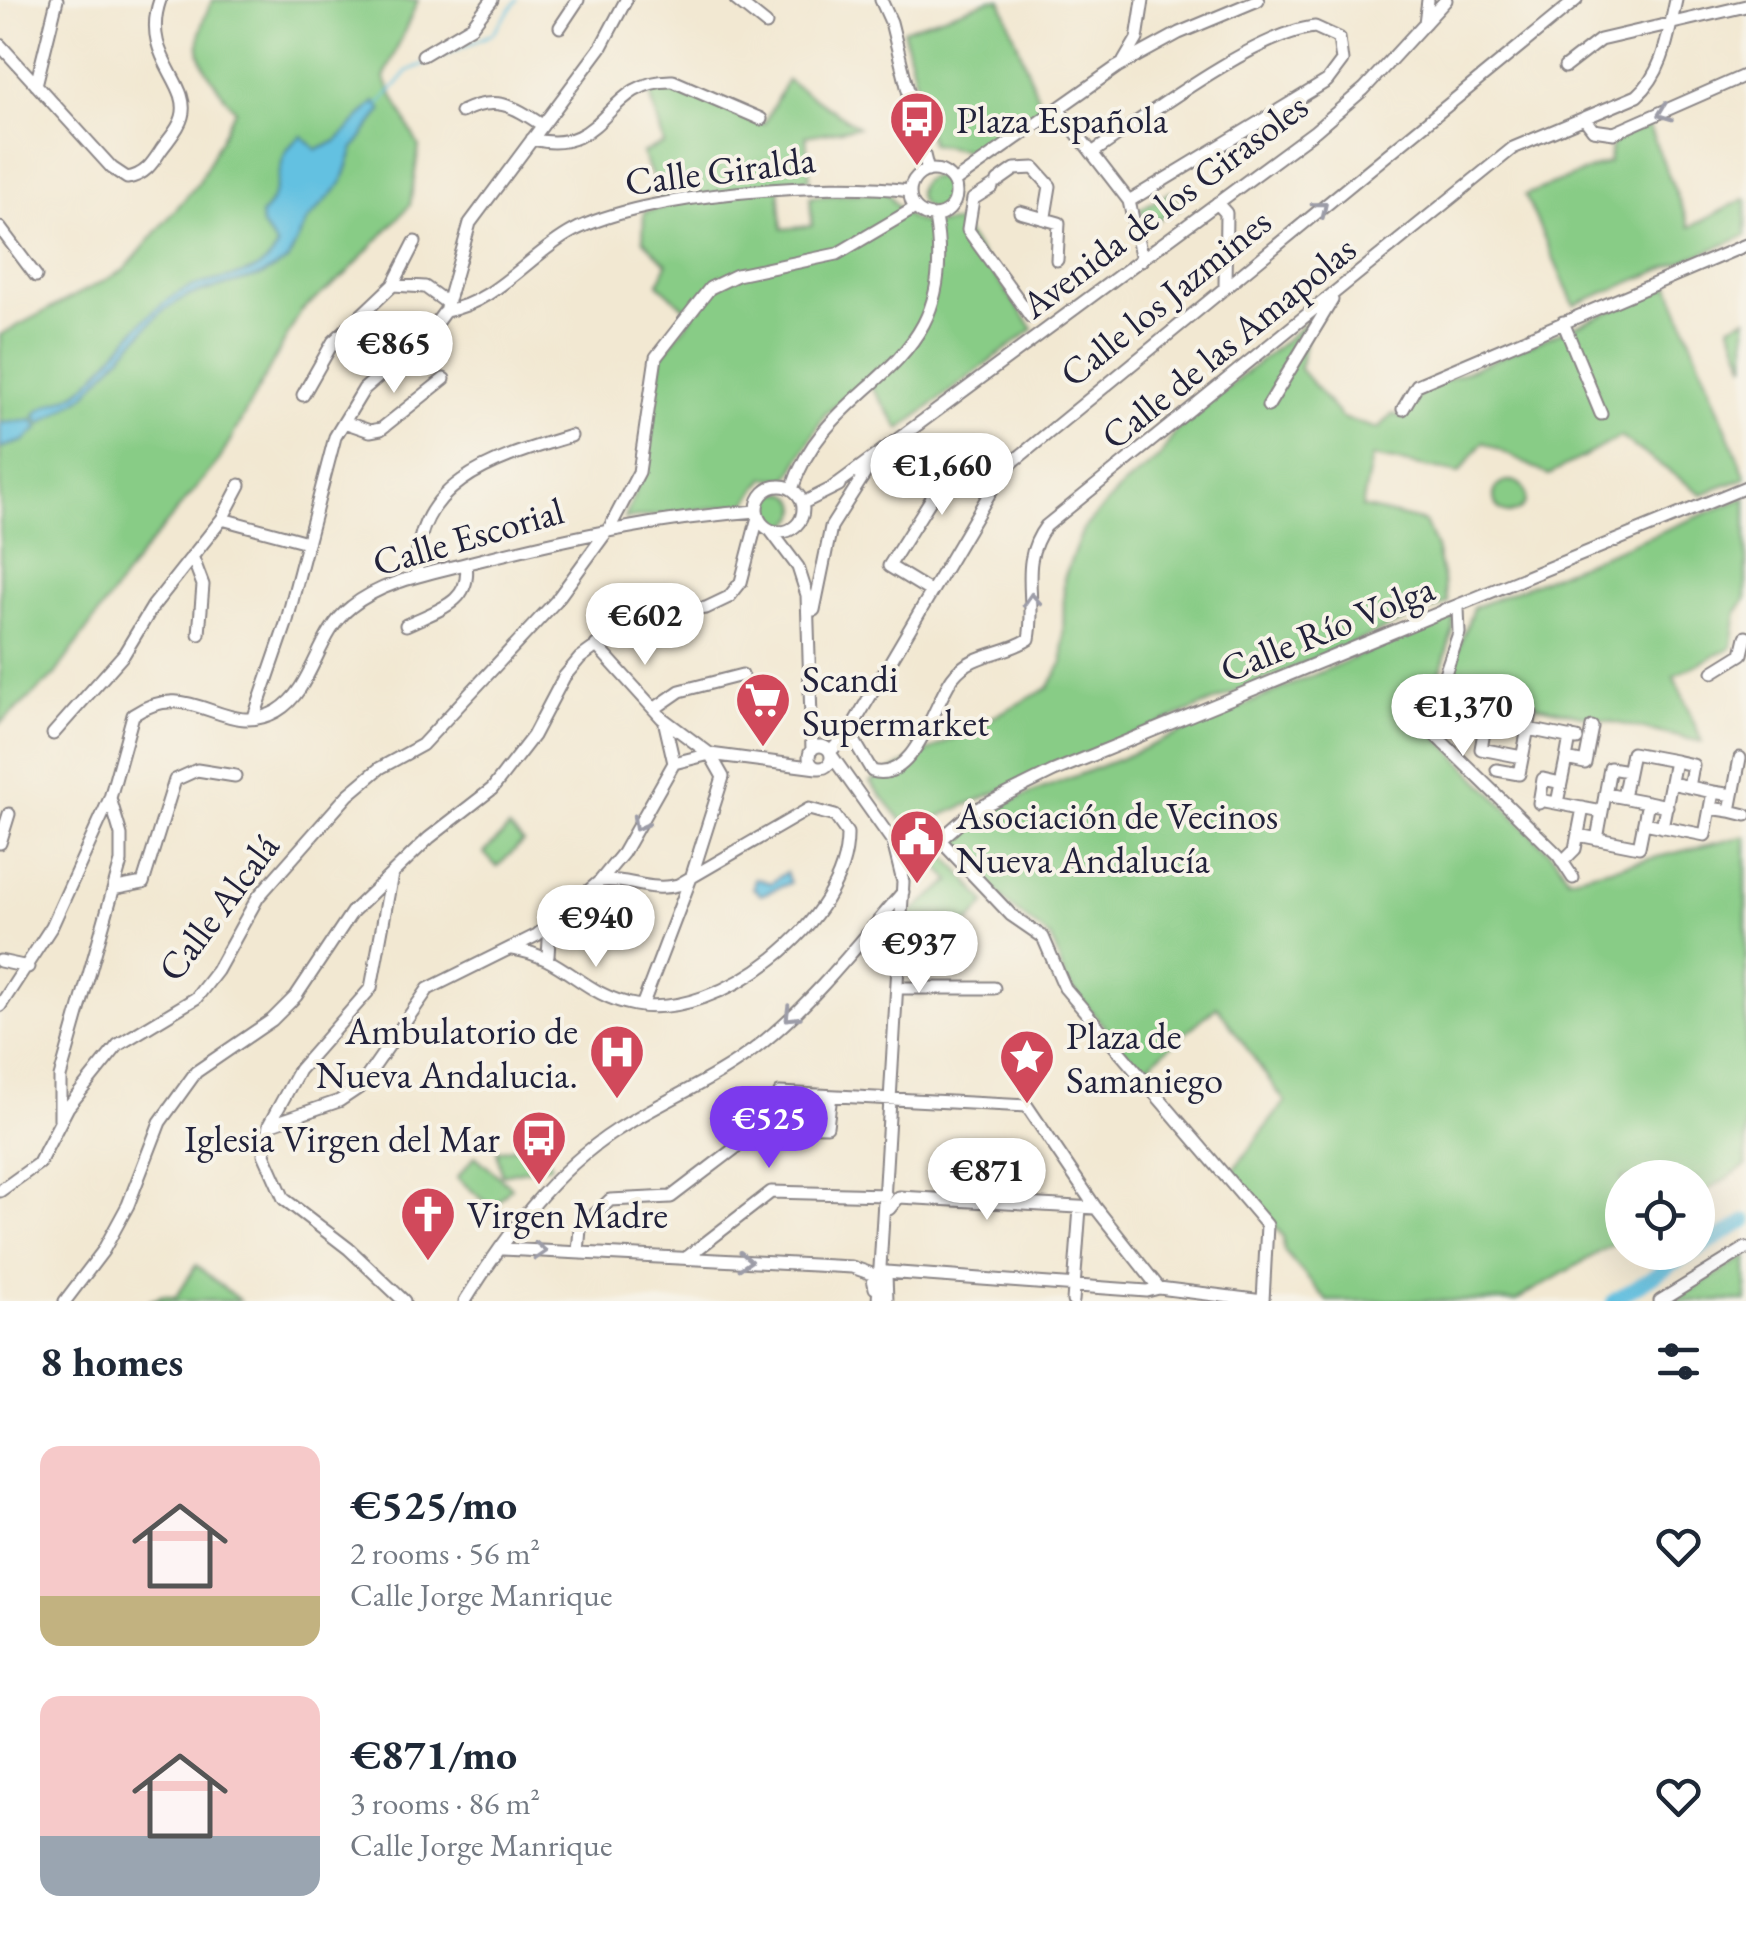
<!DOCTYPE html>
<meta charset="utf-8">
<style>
:root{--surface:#fff;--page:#f2f2f3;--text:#1f2937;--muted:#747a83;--accent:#7c3aed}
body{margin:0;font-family:"EB Garamond",serif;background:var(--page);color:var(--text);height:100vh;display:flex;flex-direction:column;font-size:38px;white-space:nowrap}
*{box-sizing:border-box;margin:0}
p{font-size:32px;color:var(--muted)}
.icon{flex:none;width:55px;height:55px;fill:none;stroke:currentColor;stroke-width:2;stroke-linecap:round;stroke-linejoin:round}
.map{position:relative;height:1301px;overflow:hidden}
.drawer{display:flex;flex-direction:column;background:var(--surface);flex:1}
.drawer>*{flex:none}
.controls{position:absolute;left:1605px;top:1160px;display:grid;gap:20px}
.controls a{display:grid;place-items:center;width:110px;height:110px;border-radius:50%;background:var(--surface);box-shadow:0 10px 40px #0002;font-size:50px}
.price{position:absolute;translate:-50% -85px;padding:0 22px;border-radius:35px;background:#fff;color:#222;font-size:32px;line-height:65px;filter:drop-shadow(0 2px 5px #0008)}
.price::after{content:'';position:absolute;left:50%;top:60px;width:30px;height:22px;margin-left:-15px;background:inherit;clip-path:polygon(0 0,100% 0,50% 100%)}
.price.active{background:var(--accent);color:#fff}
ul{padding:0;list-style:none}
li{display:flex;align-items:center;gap:30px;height:250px;padding:0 40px}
li span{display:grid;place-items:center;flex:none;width:280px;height:200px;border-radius:20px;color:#555}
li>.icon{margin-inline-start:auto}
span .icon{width:120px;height:120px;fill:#fffc;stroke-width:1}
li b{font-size:42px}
h2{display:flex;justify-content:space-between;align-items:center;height:120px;padding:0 40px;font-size:42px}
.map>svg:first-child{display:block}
</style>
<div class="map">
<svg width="1746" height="1301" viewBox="0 0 1746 1301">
<rect width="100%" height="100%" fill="#f7f3e8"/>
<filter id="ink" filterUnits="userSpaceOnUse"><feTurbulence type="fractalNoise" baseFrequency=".01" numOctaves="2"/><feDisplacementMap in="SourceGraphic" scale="20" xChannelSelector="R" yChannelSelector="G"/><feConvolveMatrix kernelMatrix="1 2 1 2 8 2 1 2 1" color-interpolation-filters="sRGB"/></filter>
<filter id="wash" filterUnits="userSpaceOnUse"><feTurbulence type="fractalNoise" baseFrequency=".0048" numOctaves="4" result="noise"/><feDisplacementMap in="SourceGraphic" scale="40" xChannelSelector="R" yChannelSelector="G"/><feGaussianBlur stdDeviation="2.25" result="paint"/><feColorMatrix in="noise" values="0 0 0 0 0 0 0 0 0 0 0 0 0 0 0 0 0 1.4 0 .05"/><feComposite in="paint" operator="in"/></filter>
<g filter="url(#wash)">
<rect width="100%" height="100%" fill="#f2e8d2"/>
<path fill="#88cc86" stroke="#557760" stroke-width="2.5" d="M213,0H418L384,78L419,147L410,205L346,274L301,311L220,459L139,557L54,676L0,724V335L124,270L199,182L235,110C203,67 184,52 213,0Z
M990,0H1001L1043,111L983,153L931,144L903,30Z
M787,80L858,127L806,136L810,179L779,184L782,229L812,226L810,197L886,191C907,225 921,225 958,222L1033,329L900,429L868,382L825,414L788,479L765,478L746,504L625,519L648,457L661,356L693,315L658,284L667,264L643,240L644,212L665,207L642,153L664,144L649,90C686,83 729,110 764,124Z
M1648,125L1690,227L1746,198V236L1574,305L1525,195L1609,162L1612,142Z
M918 193a16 16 0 1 1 32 0a16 16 0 1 1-32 0Z
M1171,192L1180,208L1148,225L1140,209Z
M1670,286L1746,478L1702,494L1620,437L1549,475L1483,442L1459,473L1372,457L1362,507L1425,522L1436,548L1448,603L909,829L870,782L1048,688L1063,662L1064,578L1083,529L1122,487L1160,457L1176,430L1309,321L1300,369L1342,418L1378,429L1393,414L1405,418L1422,390Z
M1746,318V366L1730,325Z
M1494 497a16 16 0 1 1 32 0a16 16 0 1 1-32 0Z
M764 509a17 17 0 1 1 34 0a17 17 0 1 1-34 0Z
M1746,497V598L1737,612L1732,647L1674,676L1702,742L1446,685L1473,608Z
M1453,615V630L1425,724L1558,861L1568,878L1746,836V1166L1698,1196V1178H1622V1239L1515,1301H1327L1284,1251L1283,1236L1231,1173L1285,1102L1217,1006L1141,1071L1065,980L1052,939L1012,908L951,842L995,807L1122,758Z
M509,828L523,842L497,867L484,853Z
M942,851L986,903L952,942L907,940L910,913L951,881L932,861Z
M545,1141L550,1165L502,1175L497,1151Z
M475,1156L511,1187L493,1208L457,1178Z
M1746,1256V1301H1673Z
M196,1265L240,1301H149L163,1295L176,1297Z"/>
<path fill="#63c1e1" stroke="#42728e" stroke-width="2.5" d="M375,102L382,110L354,148L342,183L307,221L288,260L263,275L187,296L161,312L84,396L41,424L35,415C47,401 68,402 82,389C117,357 139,315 182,291C209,276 267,281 277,246L262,226L261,215C288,187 270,155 302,136L317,150L337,141Z
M33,420L39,428L24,441L0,448V423Z
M786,872L790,883L761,895L753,888L755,878L771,883Z"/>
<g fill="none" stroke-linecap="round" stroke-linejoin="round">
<path stroke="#63c1e1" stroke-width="2.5" d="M379,105L408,71L492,34L517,0"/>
<path stroke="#63c1e1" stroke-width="14" d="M1698,1250L1746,1221
M1613,1301L1693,1252"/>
</g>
</g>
<g filter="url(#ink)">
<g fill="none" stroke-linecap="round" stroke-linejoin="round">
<g stroke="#8a8586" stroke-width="15">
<path id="minor" d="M736,0L766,24
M881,0L891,22L928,171
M1425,23L1428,0
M560,27L578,0
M0,45L112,168L127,178C145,175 152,164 161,150C168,140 179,129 182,117C192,82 140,57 160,0
M423,55L472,26L492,0
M1124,61L1137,39L1143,0
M1565,67L1600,40L1746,6
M36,85L57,0
M1058,109L1129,201L1142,260
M461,112C495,95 512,105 542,125
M1584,118L1593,130L1614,133L1746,75
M532,139C608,158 603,79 673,81L761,119
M1092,153C1144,118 1256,33 1315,27L1339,38L1342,61L1327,81L1129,201
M910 193a23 23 0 1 1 46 0a23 23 0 1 1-46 0Z
M998,181L1015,169L1034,168L1050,186L1045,216
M954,182L1117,67L1179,33L1258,0
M992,187L973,199L968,230L1031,317
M1217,203L1226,213L1225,286
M1020,212L1059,223L1057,260
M0,228L36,276
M393,285L425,287L447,303
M445,311C498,302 528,255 573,231C645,193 829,180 910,191
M1563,322L1601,414
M303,395L333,342L393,285L415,242
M1268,406L1332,300
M1403,409L1417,385L1746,245
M344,422L370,431L381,429L444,379
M757 509a23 23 0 1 1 46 0a23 23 0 1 1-46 0Z
M832,488L1315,131L1364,89L1446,0
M792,489C829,373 963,376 935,217
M803,503L839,485
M222,519L307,542
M771,531L798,567L807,595L812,750
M192,556L203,585L199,634
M417,576C411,481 498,458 571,436
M930,591L889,566L967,442
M1458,608L1459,633L1429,720L1431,731L1558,855L1573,878
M814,610L831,527L869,467
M406,625C437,610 472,603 466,564
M596,645L662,718L710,754L723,777
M1713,672L1742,654L1746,637
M1489,704L1481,749L1522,757
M654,709L680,691L742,675
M254,717L286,624L335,437L364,389L428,334L445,311L470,223L601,47L626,0
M665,724L674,763
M1528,729L1577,739
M849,732L872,771C915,784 934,702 953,677C972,652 1005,655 1029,639C1037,596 1018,563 1046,526L1513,148L1637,96C1664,72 1668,35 1676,0
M53,734L124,654L153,606L222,519L240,485
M1570,737L1566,759L1585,763L1592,727
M809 757a11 11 0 1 1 22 0a11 11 0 1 1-22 0Z
M830,752L849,732L1001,474L1014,461L1576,0
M832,756L893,842L903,882L878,1301
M674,763L710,754L817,768
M1497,770L1519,774L1531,713
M1671,783L1713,792
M1605,794L1648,802
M1623,797L1632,753L1675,761
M1540,800L1602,812
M1539,803L1543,779L1561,783
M1557,803L1566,759
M1710,808L1730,811L1740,758
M1730,811L1746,815
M1644,823L1705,835L1713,792L1733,795
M1662,827L1675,761L1693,765L1689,787
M1578,835L1639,847L1648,802L1667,806
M1597,839L1610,768L1628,771
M940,840L973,811L1054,771L1746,487
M0,843L9,814
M1562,862L1575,849L1583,808
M392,874L371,988L299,1070L269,1125L264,1154L284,1199L349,1249L404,1301
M117,888L143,883L175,780L197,770L235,776
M512,949C565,956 581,995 635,1005C719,1021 849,921 847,833L835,816L809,809L678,885C650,893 628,877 600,881
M548,956L550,925
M0,961L28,967
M899,988H994
M0,1006L52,926L110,798L133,715C192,675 224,741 277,711C314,689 316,634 351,607C384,580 432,573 472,562C567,538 658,518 757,511
M642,1006L692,875L723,777
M60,1119V1077L121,862V835L110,798
M772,1120L780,1093L1027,1106L1096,1208L1159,1288L1263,1301L1267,1225L1065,988L1043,937L1011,915L940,840L902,872
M772,1120L775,1125L827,1126L831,1096
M269,1125L339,1101L360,1087L428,989L537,935L600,881L623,853L674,763
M0,1191L39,1163L68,1107L118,1045L196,998L217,971L258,897L348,795L380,768L422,745L556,601L610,527L639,472L656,357L710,288L737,275L837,254L915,208
M889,1209L899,1197L1096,1208
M503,1249L852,1267L872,1274L875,1288
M578,1252L580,1229L610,1200L671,1197L772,1120
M686,1258L771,1192L886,1195
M886,1272L1147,1291L1159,1288
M886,1275L887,1301
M65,1301L103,1251L128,1205L160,1122L196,1072L272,1020L296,996L352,912L429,838L492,789L533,736L564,677L580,658L626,625L663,612L706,608L729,597L741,582L758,517
M465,1301C505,1237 553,1171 617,1130C665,1099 717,1080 762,1043C815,1000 859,943 903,892
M1073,1301L1080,1208
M1660,1301L1746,1248"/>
</g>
<use href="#minor" stroke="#fff" stroke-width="11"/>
</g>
<defs><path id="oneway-chevron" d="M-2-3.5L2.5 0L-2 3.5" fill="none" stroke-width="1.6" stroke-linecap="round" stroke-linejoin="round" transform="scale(2.5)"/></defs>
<g stroke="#9c9ca7">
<use href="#oneway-chevron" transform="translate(1664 113) rotate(159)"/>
<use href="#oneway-chevron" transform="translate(1321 208) rotate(-39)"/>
<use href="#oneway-chevron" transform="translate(1032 600) rotate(-94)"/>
<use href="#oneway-chevron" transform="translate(639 824) rotate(119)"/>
<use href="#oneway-chevron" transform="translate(791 1015) rotate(135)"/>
<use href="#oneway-chevron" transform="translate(540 1251) rotate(3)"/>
<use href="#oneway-chevron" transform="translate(745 1261) rotate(3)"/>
</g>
</g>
<defs>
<g id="bus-pin" transform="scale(2.875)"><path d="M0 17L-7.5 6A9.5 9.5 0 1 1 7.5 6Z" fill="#d1495b" stroke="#f7f3e8"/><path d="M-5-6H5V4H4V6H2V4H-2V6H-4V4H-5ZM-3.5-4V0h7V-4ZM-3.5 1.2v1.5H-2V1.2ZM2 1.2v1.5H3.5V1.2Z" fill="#fff"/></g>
<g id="supermarket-pin" transform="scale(2.875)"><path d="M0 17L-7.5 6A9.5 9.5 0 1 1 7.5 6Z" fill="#d1495b" stroke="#f7f3e8"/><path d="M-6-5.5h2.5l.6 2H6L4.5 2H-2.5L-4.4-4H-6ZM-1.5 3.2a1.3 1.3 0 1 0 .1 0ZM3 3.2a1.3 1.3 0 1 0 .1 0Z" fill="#fff"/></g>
<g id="civic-pin" transform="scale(2.875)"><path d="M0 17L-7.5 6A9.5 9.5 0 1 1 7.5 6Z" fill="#d1495b" stroke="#f7f3e8"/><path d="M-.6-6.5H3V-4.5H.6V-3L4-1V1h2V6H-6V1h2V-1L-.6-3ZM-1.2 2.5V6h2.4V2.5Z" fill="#fff"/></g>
<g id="hospital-pin" transform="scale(2.875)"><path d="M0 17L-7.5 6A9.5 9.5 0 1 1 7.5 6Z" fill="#d1495b" stroke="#f7f3e8"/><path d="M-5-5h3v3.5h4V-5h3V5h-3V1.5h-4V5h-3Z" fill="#fff"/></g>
<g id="sight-pin" transform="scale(2.875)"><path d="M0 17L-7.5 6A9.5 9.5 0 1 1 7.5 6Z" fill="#d1495b" stroke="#f7f3e8"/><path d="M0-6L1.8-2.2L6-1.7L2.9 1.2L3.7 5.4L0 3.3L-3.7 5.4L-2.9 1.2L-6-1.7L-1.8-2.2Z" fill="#fff"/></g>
<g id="church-pin" transform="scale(2.875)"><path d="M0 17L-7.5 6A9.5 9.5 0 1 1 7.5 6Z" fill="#d1495b" stroke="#f7f3e8"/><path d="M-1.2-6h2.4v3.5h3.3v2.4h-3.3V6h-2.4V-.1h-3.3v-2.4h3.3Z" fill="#fff"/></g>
</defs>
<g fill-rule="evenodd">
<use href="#bus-pin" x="917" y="119"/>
<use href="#supermarket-pin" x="763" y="700"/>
<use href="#civic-pin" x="917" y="837"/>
<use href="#hospital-pin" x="617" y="1052"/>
<use href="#sight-pin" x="1027" y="1057"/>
<use href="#bus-pin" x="539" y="1138"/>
<use href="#church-pin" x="428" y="1214"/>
</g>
<g text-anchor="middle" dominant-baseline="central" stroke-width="8" stroke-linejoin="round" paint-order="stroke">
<g font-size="38" fill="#22223b" stroke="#f7f3e8" text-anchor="start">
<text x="956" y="119">Plaza Española</text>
<text x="802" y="678">Scandi<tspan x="802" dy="44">Supermarket</tspan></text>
<text x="956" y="815">Asociación de Vecinos<tspan x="956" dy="44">Nueva Andalucía</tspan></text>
<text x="578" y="1030" text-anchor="end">Ambulatorio de<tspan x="578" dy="44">Nueva Andalucia.</tspan></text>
<text x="1066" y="1035">Plaza de<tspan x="1066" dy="44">Samaniego</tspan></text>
<text x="500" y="1138" text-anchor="end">Iglesia Virgen del Mar</text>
<text x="467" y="1214">Virgen Madre</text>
</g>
<g font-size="38" fill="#22223b" stroke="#f7f3e8">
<text transform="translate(720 170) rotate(-7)">Calle Giralda</text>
<text transform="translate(1164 205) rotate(-37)">Avenida de los Girasoles</text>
<text transform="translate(1165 297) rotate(-39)">Calle los Jazmines</text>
<text transform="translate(1228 342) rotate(-39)">Calle de las Amapolas</text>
<text transform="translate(468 536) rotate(-16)">Calle Escorial</text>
<text transform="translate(1327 628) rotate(-22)">Calle Río Volga</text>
<text transform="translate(218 907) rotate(-53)">Calle Alcalá</text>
</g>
</g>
</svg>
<div class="controls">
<a><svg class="icon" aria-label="locate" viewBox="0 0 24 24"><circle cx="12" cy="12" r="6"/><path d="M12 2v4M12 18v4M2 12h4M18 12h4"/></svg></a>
</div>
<b class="price" style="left:394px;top:396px">€865</b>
<b class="price" style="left:942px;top:518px">€1,660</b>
<b class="price" style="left:645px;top:668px">€602</b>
<b class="price" style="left:1463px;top:759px">€1,370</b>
<b class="price" style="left:596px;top:970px">€940</b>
<b class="price" style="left:919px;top:996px">€937</b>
<b class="price active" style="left:769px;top:1171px">€525</b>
<b class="price" style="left:987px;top:1223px">€871</b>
</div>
<section class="drawer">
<h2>8 homes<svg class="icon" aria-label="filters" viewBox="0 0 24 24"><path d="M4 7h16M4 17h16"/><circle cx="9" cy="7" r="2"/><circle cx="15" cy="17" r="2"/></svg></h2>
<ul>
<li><span style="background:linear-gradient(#f6c9c9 75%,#c2b280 0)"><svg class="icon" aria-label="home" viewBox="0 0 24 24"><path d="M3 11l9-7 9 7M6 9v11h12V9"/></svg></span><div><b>€525/mo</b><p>2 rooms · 56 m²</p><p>Calle Jorge Manrique</p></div><svg class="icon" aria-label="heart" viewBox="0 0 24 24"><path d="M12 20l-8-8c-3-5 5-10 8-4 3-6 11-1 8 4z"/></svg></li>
<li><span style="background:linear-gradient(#f6c9c9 70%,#9aa5b1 0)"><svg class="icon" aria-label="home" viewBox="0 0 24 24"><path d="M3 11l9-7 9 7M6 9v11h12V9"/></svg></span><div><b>€871/mo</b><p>3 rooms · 86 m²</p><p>Calle Jorge Manrique</p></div><svg class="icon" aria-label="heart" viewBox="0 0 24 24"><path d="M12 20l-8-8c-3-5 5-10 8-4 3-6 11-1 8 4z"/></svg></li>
</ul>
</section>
